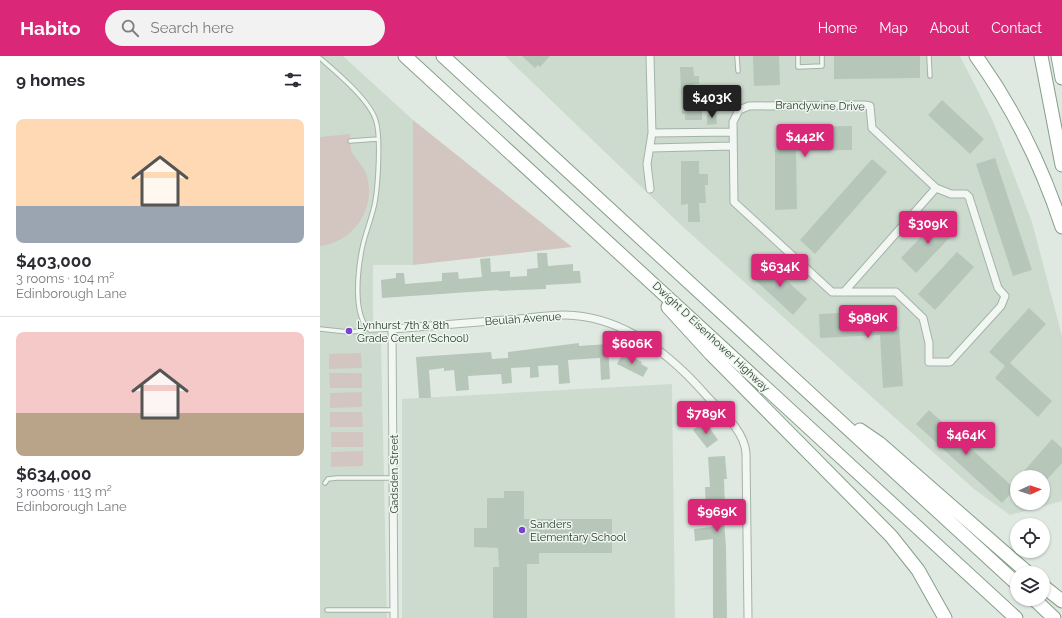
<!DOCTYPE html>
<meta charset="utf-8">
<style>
:root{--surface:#fff;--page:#f2f2f3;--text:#2b2b33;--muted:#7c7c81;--line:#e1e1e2;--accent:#db2777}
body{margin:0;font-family:Raleway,sans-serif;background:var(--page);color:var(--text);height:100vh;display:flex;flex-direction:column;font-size:15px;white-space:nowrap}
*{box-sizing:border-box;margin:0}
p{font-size:13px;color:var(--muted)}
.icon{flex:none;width:22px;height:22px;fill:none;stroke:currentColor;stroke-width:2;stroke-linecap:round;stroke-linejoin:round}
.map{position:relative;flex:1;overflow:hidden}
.details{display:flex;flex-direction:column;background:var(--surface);width:320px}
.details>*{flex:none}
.needle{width:26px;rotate:86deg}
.controls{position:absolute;left:690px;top:414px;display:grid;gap:8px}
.controls a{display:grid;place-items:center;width:40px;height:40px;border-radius:50%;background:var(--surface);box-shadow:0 1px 3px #0004;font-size:20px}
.price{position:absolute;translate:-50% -34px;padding:0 9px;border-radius:4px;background:var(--accent);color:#fff;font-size:13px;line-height:26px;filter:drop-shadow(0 1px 2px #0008)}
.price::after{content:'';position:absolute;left:50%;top:24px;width:12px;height:9px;margin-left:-6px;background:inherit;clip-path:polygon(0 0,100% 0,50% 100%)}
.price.selected{background:#222;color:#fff}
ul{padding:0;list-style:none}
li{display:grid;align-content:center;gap:8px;height:212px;padding:0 16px}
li+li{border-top:1px solid var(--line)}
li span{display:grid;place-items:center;height:124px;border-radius:8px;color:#555}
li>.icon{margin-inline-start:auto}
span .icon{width:72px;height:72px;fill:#fffc;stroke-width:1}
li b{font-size:17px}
h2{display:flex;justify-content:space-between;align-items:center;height:48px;padding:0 16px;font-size:17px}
header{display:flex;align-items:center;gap:24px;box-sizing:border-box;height:56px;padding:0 20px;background:var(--accent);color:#fff}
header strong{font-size:19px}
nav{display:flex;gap:22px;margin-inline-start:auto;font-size:14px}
.search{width:280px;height:36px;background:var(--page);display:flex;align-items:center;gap:10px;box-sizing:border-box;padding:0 14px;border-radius:22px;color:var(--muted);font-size:15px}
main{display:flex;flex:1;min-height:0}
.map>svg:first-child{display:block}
</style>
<header>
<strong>Habito</strong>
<div class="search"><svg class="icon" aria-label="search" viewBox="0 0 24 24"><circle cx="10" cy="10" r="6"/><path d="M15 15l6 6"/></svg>Search here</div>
<nav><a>Home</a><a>Map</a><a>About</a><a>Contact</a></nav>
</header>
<main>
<section class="details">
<h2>9 homes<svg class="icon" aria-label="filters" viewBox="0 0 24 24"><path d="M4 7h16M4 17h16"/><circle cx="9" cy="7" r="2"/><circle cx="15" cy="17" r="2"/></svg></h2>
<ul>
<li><span style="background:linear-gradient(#ffd9b3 70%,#9aa5b1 0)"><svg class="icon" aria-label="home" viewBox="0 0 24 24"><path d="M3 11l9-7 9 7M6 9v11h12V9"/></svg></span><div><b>$403,000</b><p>3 rooms · 104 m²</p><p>Edinborough Lane</p></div></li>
<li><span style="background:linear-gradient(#f6c9c9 65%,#b9a48a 0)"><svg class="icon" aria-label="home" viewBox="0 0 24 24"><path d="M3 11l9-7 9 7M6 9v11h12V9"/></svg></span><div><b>$634,000</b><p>3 rooms · 113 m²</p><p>Edinborough Lane</p></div></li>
</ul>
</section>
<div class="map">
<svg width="742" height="562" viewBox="0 0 742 562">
<rect width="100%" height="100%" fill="#dfe9e1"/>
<path fill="#cddbcf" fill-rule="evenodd" d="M0,0H23L93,64V209H53V265L61,285L67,562H0Z
M185,0H640L673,65L712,166L742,280V445L690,459L654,433L362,170ZM697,421H723V447H697Z
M352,328L355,562H82V343Z"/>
<path fill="#d3c6c0" d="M93,64L252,191L93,209Z
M30,78C30,83 30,89 31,94C33,100 44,110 47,120C56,153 34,186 0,190V81Z
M41,297L42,312L9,313V298Z
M9,317H42V332H10Z
M42,336V351L10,352V337Z
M10,356H42L43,371H10Z
M11,376H43V391H11Z
M43,395V410L11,411V396Z"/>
<path fill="#b6c6b9" d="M202,0H230L220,11L218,9L215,12Z
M433,0H459L460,29L434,30Z
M514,0H600V22L514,23Z
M360,11H373L374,20H379V28H374L375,44H376V50H382V64H365V58H362Z
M622,44L664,83L650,98L608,59Z
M396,57L397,68L387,69V58Z
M532,70V94L476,95L477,153L455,154V93H472V71Z
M675,102L712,214L693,220L656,108Z
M552,103L567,116L495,198L480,184Z
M361,105H379V118H388V129H385L386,147H379L380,166H368V148L361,149Z
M620,161L635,176L596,217L581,202Z
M637,196L654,211L615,254L598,238Z
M217,197H227L228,210L253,208V215H260L261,227L226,229V233L179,235V234L62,242L61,224L76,222V217H84L85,228L122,225V217L138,216L139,223L162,221L160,203L170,202L171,216L190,215V221L207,220V213L218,212Z
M446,206L487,243L473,259L432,221Z
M709,252L726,268L690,307L732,345L718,361L675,322L685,310L669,296Z
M560,255L561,272L579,271L583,330L563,332L560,279L500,282L499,258Z
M259,287V290L288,288L290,323L281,324L280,302L248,304L250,327L239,328L238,309L218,310L219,321L210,322V311L191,312L192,327L182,328L181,318L148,320L149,334L136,335L134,314L124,315V312L109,314L111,342H99L96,301L171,296L172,303L188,302V296Z
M303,297L322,306L321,308L328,312L323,321L297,308Z
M609,354L695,433L682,447L596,368Z
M385,365L398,384L387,392L373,374Z
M732,383L742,392V407L723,428V421H711L704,415Z
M405,400L407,423H404L405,453H403L406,491L407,562H393V483L375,485L374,473L392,471L390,454H386L385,431H390L388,401Z
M184,435H204V463H292V497H219V508H207V562H173V511H179L178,492L154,491V472H167V442H184Z"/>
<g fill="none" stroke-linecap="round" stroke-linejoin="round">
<g stroke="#a4b3a7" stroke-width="5.5">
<path id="lane" d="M417,0L418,15
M478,0V11L502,10V0
M609,0L610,20
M0,2C16,16 50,44 56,65C61,81 58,129 55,146C52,162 45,177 42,193C38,213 32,261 50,274L72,273
M30,85L58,83
M0,273L28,276L42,275L45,271
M5,427L8,423L17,422H73
M7,554H74"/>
</g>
<g stroke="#a4b3a7" stroke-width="9">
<path id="street" d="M544,49L550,50L552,72L616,132L631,138H646L649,141L678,232L685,240L681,250L630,306H609V287L603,262L576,236H512L414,146L413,66L419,54L429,50Z
M332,77L413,76
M331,92L412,90
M330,133L327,108L332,77L330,0
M524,236L616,132
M74,562L72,273C110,270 147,267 184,264C204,263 225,259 245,259C302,260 349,297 385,338C400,355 424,373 426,397L428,562"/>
</g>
<g stroke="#86a08a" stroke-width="15">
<path id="highway" d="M85,0L696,562
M123,0L697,528
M656,0C694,53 722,110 742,171
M721,0L742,109
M738,0L742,22
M348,251L391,298L571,480L598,514L625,562
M540,374L559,387L708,517
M723,530L742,545
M714,543L734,562"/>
</g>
<use href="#lane" stroke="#f2f7f3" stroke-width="3.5"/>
<use href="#street" stroke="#f2f7f3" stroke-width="7"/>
<use href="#highway" stroke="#fff" stroke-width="13"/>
</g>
<g fill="#7b41d1" stroke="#eff6f0" stroke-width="1.5">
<circle cx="29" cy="275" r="4"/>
<circle cx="202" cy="474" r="4"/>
</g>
<g text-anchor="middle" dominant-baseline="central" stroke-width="3" stroke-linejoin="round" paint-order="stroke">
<g font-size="11" fill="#28402c" stroke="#eff6f0">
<text transform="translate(500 50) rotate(1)">Brandywine Drive</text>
<text transform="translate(203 263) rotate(-4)">Beulah Avenue</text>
<text transform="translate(391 281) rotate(43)">Dwight D Eisenhower Highway</text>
<text transform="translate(74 418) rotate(-90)">Gadsden Street</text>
</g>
<g font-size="11" fill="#28402c" stroke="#eff6f0" text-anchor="start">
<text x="37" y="269">Lynhurst 7th &amp; 8th<tspan x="37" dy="13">Grade Center (School)</tspan></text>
<text x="210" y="468">Sanders<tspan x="210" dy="13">Elementary School</tspan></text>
</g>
</g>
</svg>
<div class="controls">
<a><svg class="needle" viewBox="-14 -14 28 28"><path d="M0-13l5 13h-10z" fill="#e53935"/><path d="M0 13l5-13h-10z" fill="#7c7c81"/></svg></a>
<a><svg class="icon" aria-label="locate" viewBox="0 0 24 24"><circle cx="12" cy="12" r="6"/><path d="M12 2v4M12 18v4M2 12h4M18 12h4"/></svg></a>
<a><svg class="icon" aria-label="layers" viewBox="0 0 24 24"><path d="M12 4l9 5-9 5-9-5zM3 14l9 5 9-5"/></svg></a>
</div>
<b class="price selected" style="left:392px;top:63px">$403K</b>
<b class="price" style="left:485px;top:102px">$442K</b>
<b class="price" style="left:608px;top:189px">$309K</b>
<b class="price" style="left:460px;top:232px">$634K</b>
<b class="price" style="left:548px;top:283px">$989K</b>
<b class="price" style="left:312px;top:309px">$606K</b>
<b class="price" style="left:386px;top:379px">$789K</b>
<b class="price" style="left:646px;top:400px">$464K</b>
<b class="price" style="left:397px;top:477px">$969K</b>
</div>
</main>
